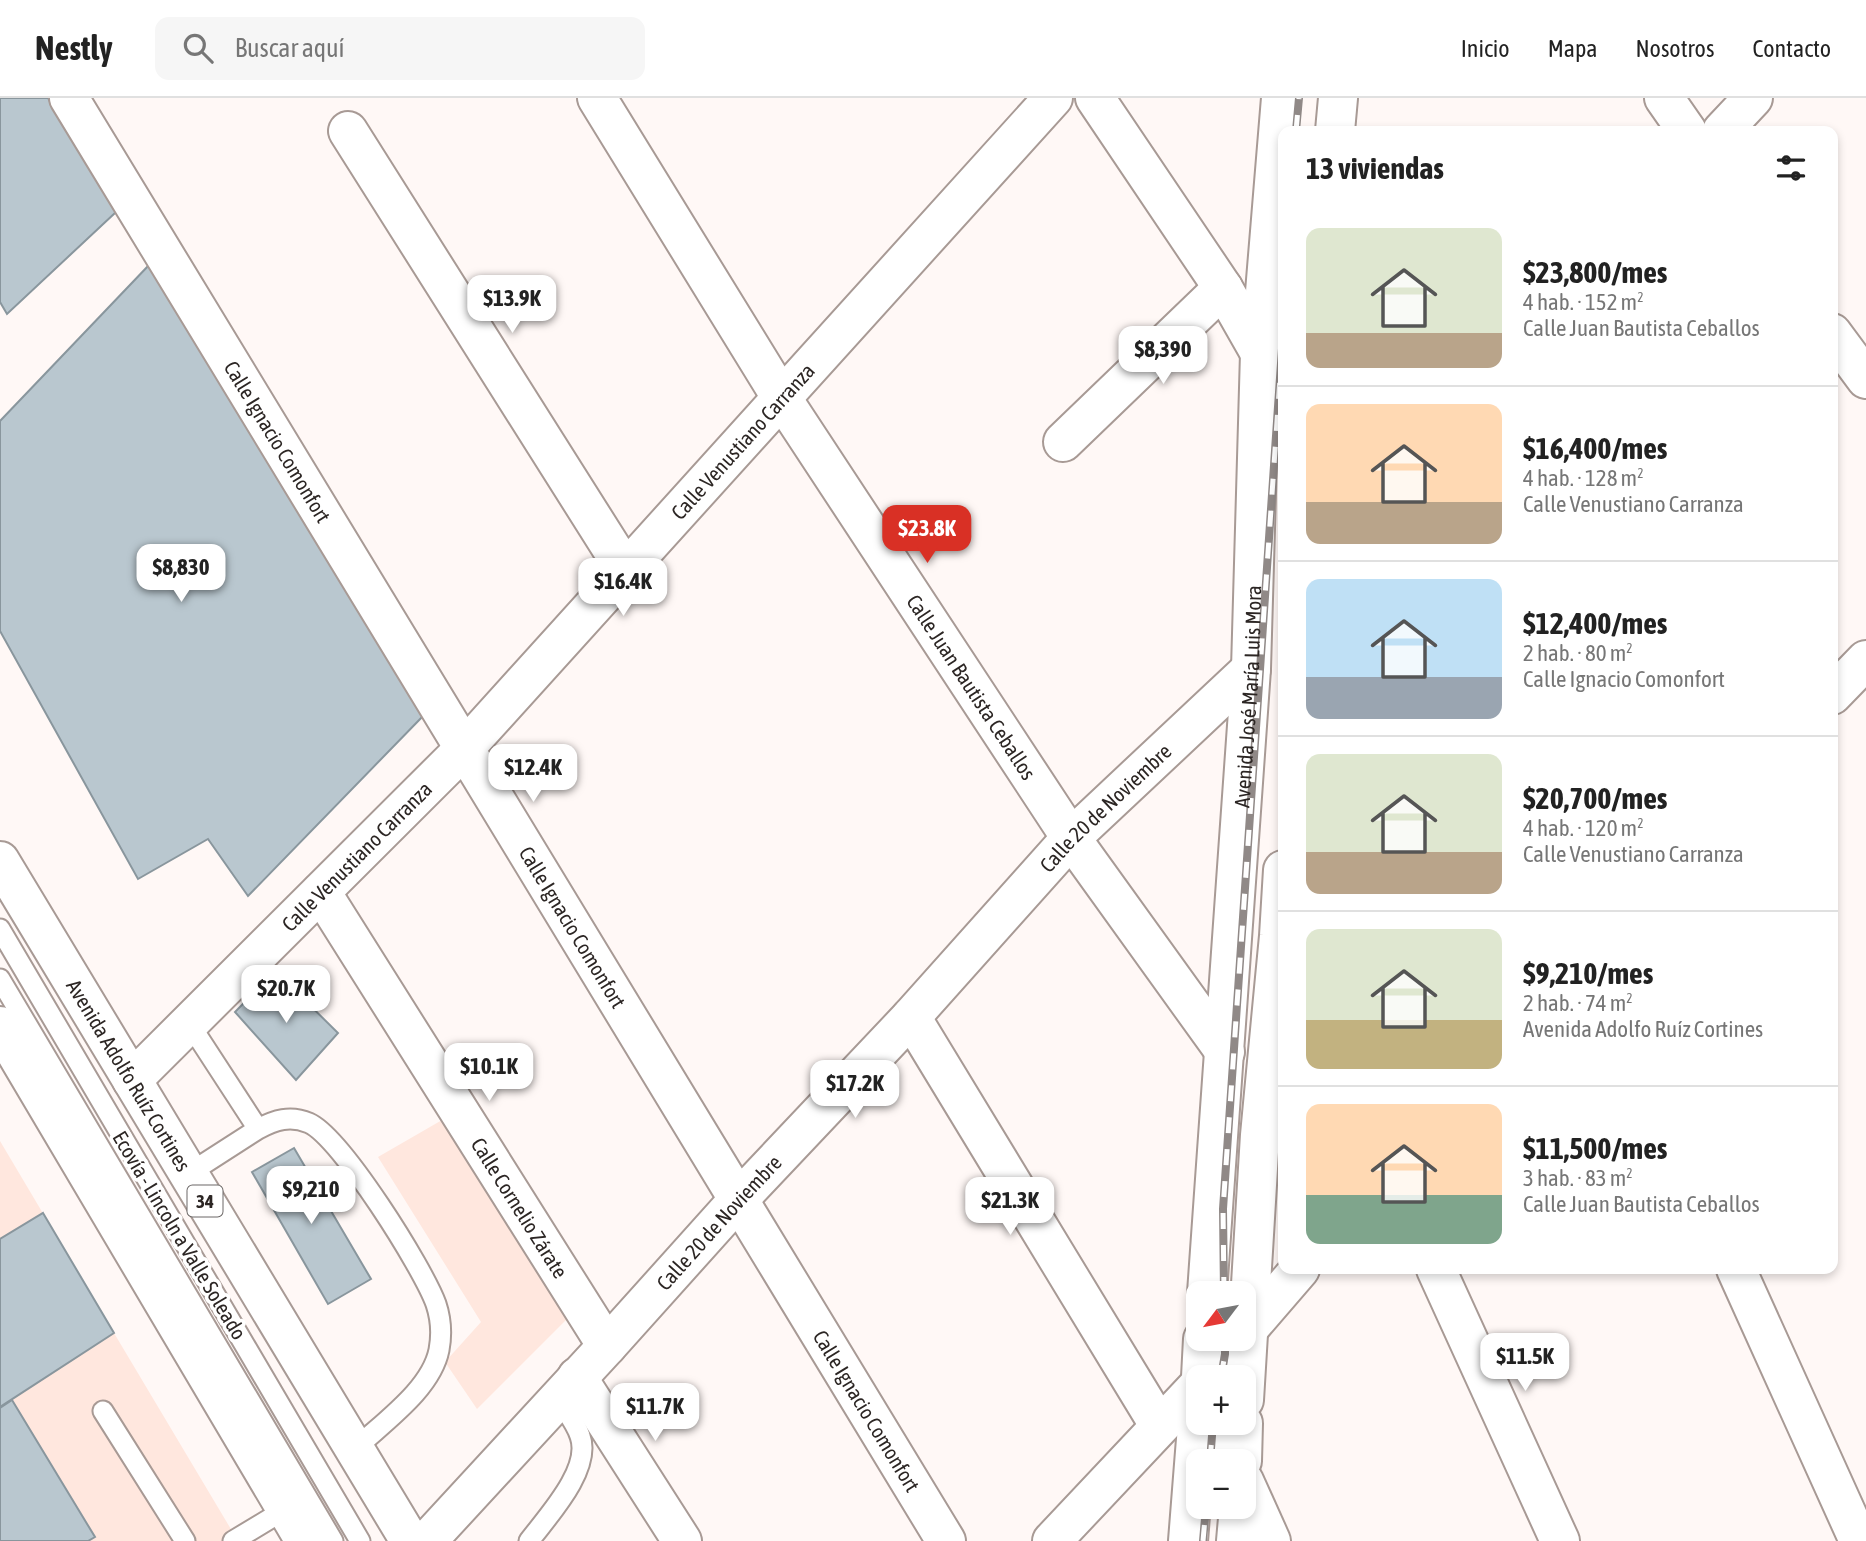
<!DOCTYPE html>
<html lang="es">
<meta charset="utf-8">
<style>
:root{--surface:#fff;--page:#f6f6f6;--text:#222;--muted:#767676;--line:#e0e0e0;--accent:#d93025}
body{margin:0;font-family:"Asap Condensed",sans-serif;background:var(--page);color:var(--text);height:100vh;display:flex;flex-direction:column;font-size:26px;white-space:nowrap}
*{box-sizing:border-box;margin:0}
p{font-size:23px;color:var(--muted)}
.icon{flex:none;width:38px;height:38px;fill:none;stroke:currentColor;stroke-width:2;stroke-linecap:round;stroke-linejoin:round}
.map{position:relative;flex:1;overflow:hidden}
.drawer{position:absolute;left:1278px;top:28px;width:560px;height:1148px;display:flex;flex-direction:column;background:var(--surface);border-radius:14px;box-shadow:0 4px 10px #0003}
.drawer>*{flex:none}
.needle{width:46px;rotate:238deg}
.controls{position:absolute;left:1186px;top:1183px;display:grid;gap:14px}
.controls a{display:grid;place-items:center;width:70px;height:70px;border-radius:14px;background:var(--surface);box-shadow:0 4px 10px #0003;font-size:35px}
.price{position:absolute;translate:-50% -60px;padding:0 16px;border-radius:14px;background:#fff;color:#222;font-size:23px;line-height:46px;filter:drop-shadow(0 2px 4px #0008)}
.price::after{content:'';position:absolute;left:50%;top:42px;width:21px;height:16px;margin-left:-10px;background:inherit;clip-path:polygon(0 0,100% 0,50% 100%)}
.price.selected{background:var(--accent);color:#fff}
ul{padding:0;list-style:none}
li{display:flex;align-items:center;gap:21px;height:175px;padding:0 28px}
li+li{border-top:2px solid var(--line)}
li span{display:grid;place-items:center;flex:none;width:196px;height:140px;border-radius:14px;color:#555}
li>.icon{margin-inline-start:auto}
span .icon{width:84px;height:84px;fill:#fffc;stroke-width:1}
li b{font-size:30px}
h2{display:flex;justify-content:space-between;align-items:center;height:84px;padding:0 28px;font-size:30px}
header{display:flex;align-items:center;gap:42px;box-sizing:border-box;height:98px;padding:0 35px;background:var(--surface);border-bottom:2px solid var(--line)}
header strong{font-size:33px}
nav{display:flex;gap:38px;margin-inline-start:auto;font-size:24px}
.search{width:490px;height:63px;background:var(--page);display:flex;align-items:center;gap:18px;box-sizing:border-box;padding:0 24px;border-radius:14px;color:var(--muted);font-size:26px}
.map>svg:first-child{display:block}
</style>
<header>
<strong>Nestly</strong>
<div class="search"><svg class="icon" aria-label="search" viewBox="0 0 24 24"><circle cx="10" cy="10" r="6"/><path d="M15 15l6 6"/></svg>Buscar aquí</div>
<nav><a>Inicio</a><a>Mapa</a><a>Nosotros</a><a>Contacto</a></nav>
</header>
<div class="map">
<svg width="1866" height="1443" viewBox="0 0 1866 1443">
<rect width="100%" height="100%" fill="#fff8f6"/>
<path fill="#ffe7de" d="M449,1018L574,1214L477,1311L445,1264L481,1224L378,1059Z
M0,1043L114,1235L238,1443H0Z"/>
<path fill="#b9c7cf" stroke="#89969d" stroke-width="2" d="M0,0H48L116,114L7,216L0,204Z
M150,166L424,617L248,798L208,741L138,781L0,533V323Z
M275,873L338,935L296,982L235,914Z
M294,1050L371,1181L328,1206L252,1074Z
M43,1115L114,1235L0,1309V1141Z
M12,1302L95,1439L88,1443H0V1310Z"/>
<g fill="none" stroke-linecap="round" stroke-linejoin="round">
<g stroke="#a89a95" stroke-width="23">
<path id="service" d="M0,831L360,1443
M0,881L333,1443
M258,1031C275,1022 290,1017 309,1025C341,1039 423,1170 436,1206C441,1221 442,1236 439,1252C431,1292 382,1325 354,1352
M188,1076L258,1031L189,925
M103,1313L185,1443
M233,1443L286,1411
M529,1443C548,1418 592,1371 580,1338C576,1325 565,1312 558,1300"/>
</g>
<g stroke="#a89a95" stroke-width="42">
<g id="minor">
<path id="s1" d="M69,0L946,1443"/>
<path id="s2" d="M597,0L781,299L1071,740L1225,954"/>
<path d="M1095,0L1223,190L1260,255"/>
<path d="M1664,0L1687,33"/>
<path d="M348,33L626,473"/>
<path d="M1722,33L1753,0"/>
<path d="M1832,235L1866,281"/>
<path d="M1063,344L1223,190"/>
<path id="s3" d="M321,794L607,1248"/>
<path d="M911,919L1159,1327"/>
<path id="s4" d="M132,982L464,651L1053,0"/>
<path d="M1436,1171L1560,1443"/>
<path d="M1736,1171L1859,1443"/>
<path d="M577,1279L682,1443"/>
<path d="M1219,1325L1236,1363"/>
<path d="M1244,1383L1271,1443"/>
<path id="s5" d="M427,1443L607,1248L739,1101L911,919L1071,740L1251,571"/>
</g>
</g>
<g stroke="#a89a95" stroke-width="42">
<g id="tertiary">
<path d="M1335,33L1338,0"/>
<path d="M1832,597L1866,562"/>
<path id="s6" d="M1207,1195L1251,571L1260,255L1281,0"/>
<path d="M1244,1236L1300,1171"/>
<path d="M1201,1279L1203,1241"/>
<path d="M1244,1302L1260,1037L1279,838L1283,772"/>
<path d="M1242,1363L1243,1325"/>
<path d="M1052,1443L1199,1287"/>
<path d="M1188,1443L1199,1303"/>
<path d="M1236,1443L1239,1409"/>
</g>
</g>
<g stroke="#a89a95" stroke-width="42">
<g id="primary">
<path id="s7" d="M0,763L410,1443"/>
<path d="M0,928L305,1443"/>
</g>
</g>
<use href="#service" stroke="#fff" stroke-width="19"/>
<use href="#minor" stroke="#fff" stroke-width="38"/>
<use href="#tertiary" stroke="#fff" stroke-width="38"/>
<use href="#primary" stroke="#fff" stroke-width="38"/>
<g stroke="#908987" stroke-width="8">
<path id="rail" d="M1296,33L1299,0
M1224,1195L1223,1111L1283,236
M1221,1279L1225,1256V1241
M1210,1363L1213,1325
M1203,1443L1206,1409"/>
</g>
<use href="#rail" stroke="#fff" stroke-width="5" stroke-dasharray="16" stroke-linecap="butt"/>
</g>
<g text-anchor="middle" dominant-baseline="central" stroke-width="7" stroke-linejoin="round" paint-order="stroke">
<rect fill="#fff" stroke="#6b6766" stroke-width="2" x="187.5" y="1087.5" width="35" height="31" rx="5"/>
<g font-size="19" font-weight="bold" fill="#2c2624">
<text x="205" y="1103">34</text>
</g>
<g font-size="21" fill="#2c2624" stroke="#fff">
<text stroke="none"><textPath href="#s4" startOffset="884">Calle Venustiano Carranza</textPath></text>
<text stroke="none"><textPath href="#s1" startOffset="402">Calle Ignacio Comonfort</textPath></text>
<text stroke="none"><textPath href="#s2" startOffset="698">Calle Juan Bautista Ceballos</textPath></text>
<text stroke="none"><textPath href="#s6" startOffset="598">Avenida José María Luis Mora</textPath></text>
<text stroke="none"><textPath href="#s5" startOffset="999">Calle 20 de Noviembre</textPath></text>
<text stroke="none"><textPath href="#s4" startOffset="317">Calle Venustiano Carranza</textPath></text>
<text stroke="none"><textPath href="#s1" startOffset="970">Calle Ignacio Comonfort</textPath></text>
<text stroke="none"><textPath href="#s7" startOffset="250">Avenida Adolfo Ruíz Cortines</textPath></text>
<text stroke="none"><textPath href="#s3" startOffset="373">Calle Cornelio Zárate</textPath></text>
<text stroke="none"><textPath href="#s5" startOffset="432">Calle 20 de Noviembre</textPath></text>
<text transform="translate(180 1137) rotate(59)">Ecovía - Lincoln a Valle Soleado</text>
<text stroke="none"><textPath href="#s1" startOffset="1536">Calle Ignacio Comonfort</textPath></text>
</g>
</g>
</svg>
<div class="controls">
<a><svg class="needle" viewBox="-14 -14 28 28"><path d="M0-13l5 13h-10z" fill="#e53935"/><path d="M0 13l5-13h-10z" fill="#767676"/></svg></a>
<a>+</a>
<a>−</a>
</div>
<b class="price" style="left:512px;top:237px">$13.9K</b>
<b class="price" style="left:1163px;top:288px">$8,390</b>
<b class="price selected" style="left:927px;top:467px">$23.8K</b>
<b class="price" style="left:181px;top:506px">$8,830</b>
<b class="price" style="left:623px;top:520px">$16.4K</b>
<b class="price" style="left:533px;top:706px">$12.4K</b>
<b class="price" style="left:286px;top:927px">$20.7K</b>
<b class="price" style="left:489px;top:1005px">$10.1K</b>
<b class="price" style="left:855px;top:1022px">$17.2K</b>
<b class="price" style="left:311px;top:1128px">$9,210</b>
<b class="price" style="left:1010px;top:1139px">$21.3K</b>
<b class="price" style="left:1525px;top:1295px">$11.5K</b>
<b class="price" style="left:655px;top:1345px">$11.7K</b>
<section class="drawer">
<h2>13 viviendas<svg class="icon" aria-label="filters" viewBox="0 0 24 24"><path d="M4 7h16M4 17h16"/><circle cx="9" cy="7" r="2"/><circle cx="15" cy="17" r="2"/></svg></h2>
<ul>
<li><span style="background:linear-gradient(#dfe7d0 75%,#b9a48a 0)"><svg class="icon" aria-label="home" viewBox="0 0 24 24"><path d="M3 11l9-7 9 7M6 9v11h12V9"/></svg></span><div><b>$23,800/mes</b><p>4 hab. · 152 m²</p><p>Calle Juan Bautista Ceballos</p></div></li>
<li><span style="background:linear-gradient(#ffd9b3 70%,#b9a48a 0)"><svg class="icon" aria-label="home" viewBox="0 0 24 24"><path d="M3 11l9-7 9 7M6 9v11h12V9"/></svg></span><div><b>$16,400/mes</b><p>4 hab. · 128 m²</p><p>Calle Venustiano Carranza</p></div></li>
<li><span style="background:linear-gradient(#bfe0f5 70%,#9aa5b1 0)"><svg class="icon" aria-label="home" viewBox="0 0 24 24"><path d="M3 11l9-7 9 7M6 9v11h12V9"/></svg></span><div><b>$12,400/mes</b><p>2 hab. · 80 m²</p><p>Calle Ignacio Comonfort</p></div></li>
<li><span style="background:linear-gradient(#dfe7d0 70%,#b9a48a 0)"><svg class="icon" aria-label="home" viewBox="0 0 24 24"><path d="M3 11l9-7 9 7M6 9v11h12V9"/></svg></span><div><b>$20,700/mes</b><p>4 hab. · 120 m²</p><p>Calle Venustiano Carranza</p></div></li>
<li><span style="background:linear-gradient(#dfe7d0 65%,#c2b280 0)"><svg class="icon" aria-label="home" viewBox="0 0 24 24"><path d="M3 11l9-7 9 7M6 9v11h12V9"/></svg></span><div><b>$9,210/mes</b><p>2 hab. · 74 m²</p><p>Avenida Adolfo Ruíz Cortines</p></div></li>
<li><span style="background:linear-gradient(#ffd9b3 65%,#7fa58c 0)"><svg class="icon" aria-label="home" viewBox="0 0 24 24"><path d="M3 11l9-7 9 7M6 9v11h12V9"/></svg></span><div><b>$11,500/mes</b><p>3 hab. · 83 m²</p><p>Calle Juan Bautista Ceballos</p></div></li>
</ul>
</section>
</div>
